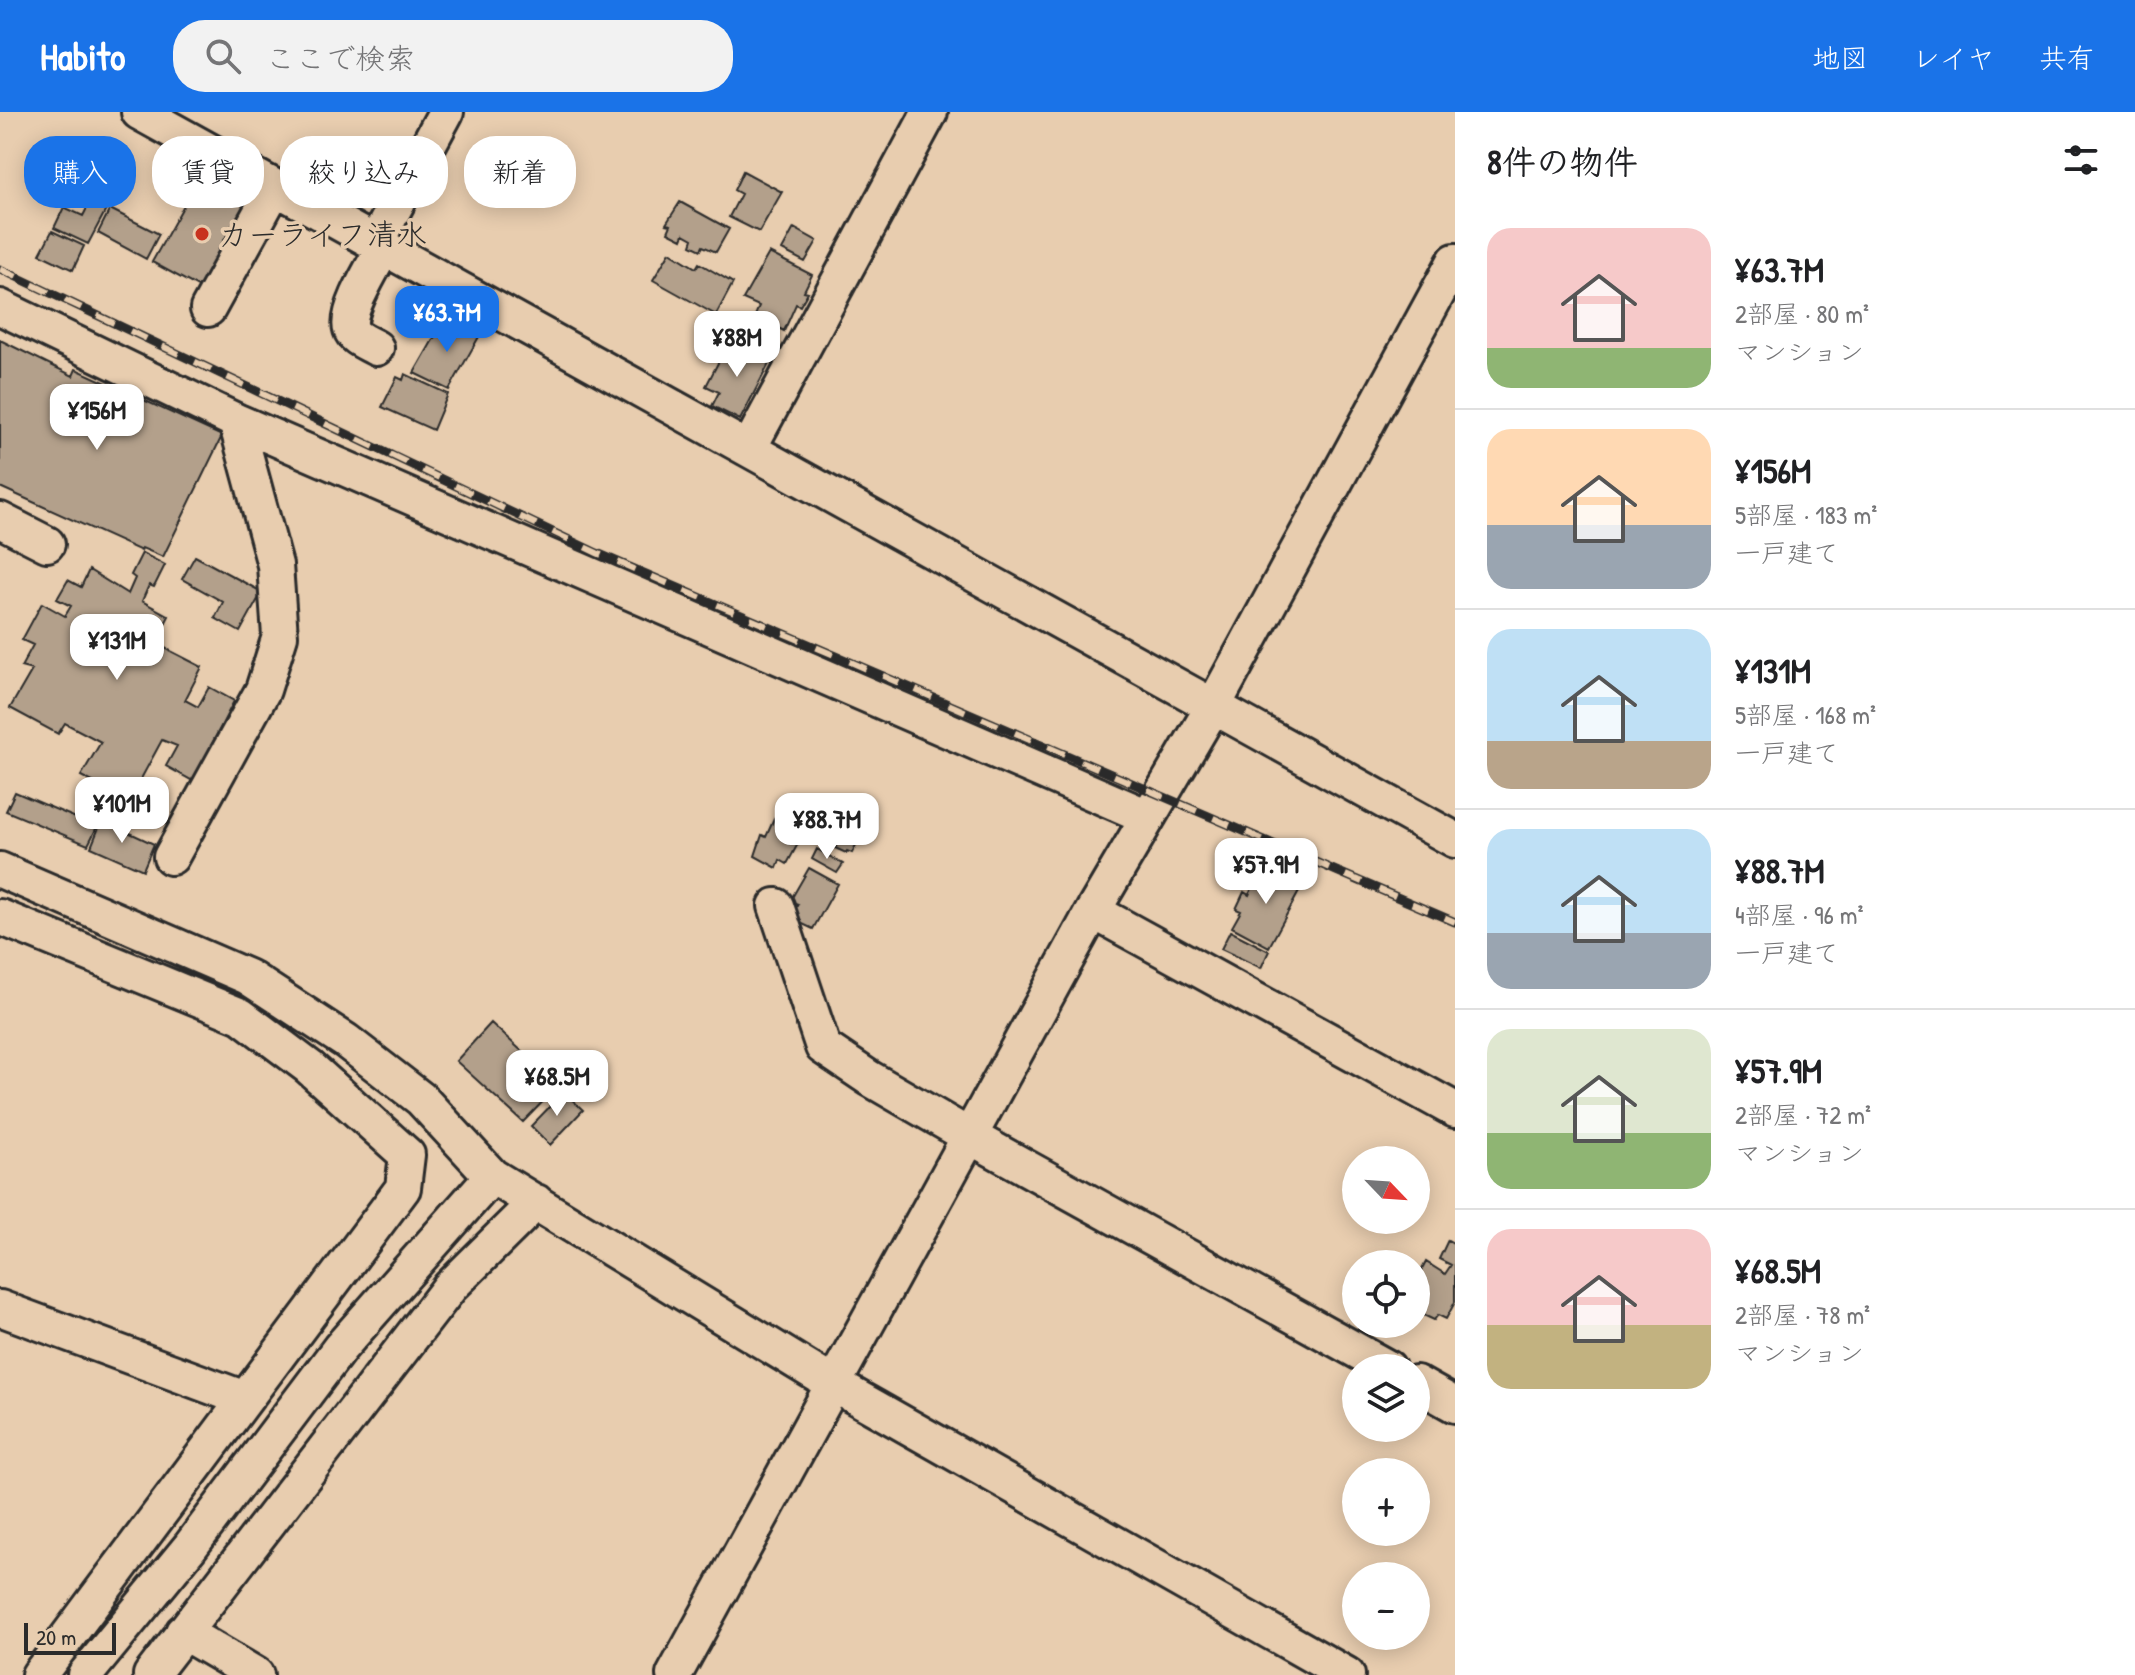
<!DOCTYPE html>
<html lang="ja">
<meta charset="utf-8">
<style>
:root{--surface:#fff;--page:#f2f2f2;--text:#202124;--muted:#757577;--line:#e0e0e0;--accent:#1a73e8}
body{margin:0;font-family:"Patrick Hand","Klee One",sans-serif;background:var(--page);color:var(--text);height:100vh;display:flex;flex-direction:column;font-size:30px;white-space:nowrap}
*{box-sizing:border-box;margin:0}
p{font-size:26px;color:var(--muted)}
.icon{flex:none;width:44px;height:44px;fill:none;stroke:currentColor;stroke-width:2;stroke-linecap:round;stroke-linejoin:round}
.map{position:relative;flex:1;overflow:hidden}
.drawer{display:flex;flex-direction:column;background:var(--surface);width:680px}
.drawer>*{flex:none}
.guide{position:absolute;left:24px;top:24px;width:760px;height:72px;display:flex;gap:16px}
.needle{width:52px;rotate:115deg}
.controls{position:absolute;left:1342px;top:1034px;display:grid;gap:16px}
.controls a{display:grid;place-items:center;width:88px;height:88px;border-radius:50%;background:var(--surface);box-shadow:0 4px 20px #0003;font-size:40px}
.scale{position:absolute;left:24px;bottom:20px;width:92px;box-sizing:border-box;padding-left:8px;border:4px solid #2b2b2b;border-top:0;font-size:22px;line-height:28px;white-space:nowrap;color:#2b2b2b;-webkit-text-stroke:6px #e8cdaf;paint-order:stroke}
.price{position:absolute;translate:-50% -68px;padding:0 18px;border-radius:16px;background:#fff;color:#222;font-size:26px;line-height:52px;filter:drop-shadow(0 2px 4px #0008)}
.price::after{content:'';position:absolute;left:50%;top:48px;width:24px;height:18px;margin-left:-12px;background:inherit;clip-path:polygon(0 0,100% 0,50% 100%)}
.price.on{background:var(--accent);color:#fff}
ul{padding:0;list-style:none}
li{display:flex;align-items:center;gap:24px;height:200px;padding:0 32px}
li+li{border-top:2px solid var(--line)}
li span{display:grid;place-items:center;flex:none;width:224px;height:160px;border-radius:24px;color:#555}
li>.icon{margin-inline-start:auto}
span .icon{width:96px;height:96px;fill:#fffc;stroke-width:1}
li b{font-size:34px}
h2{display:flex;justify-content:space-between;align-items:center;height:96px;padding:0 32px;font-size:34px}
.chip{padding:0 28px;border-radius:32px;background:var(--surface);box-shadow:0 4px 20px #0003;font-size:28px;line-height:72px}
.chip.on{background:var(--accent);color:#fff}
header{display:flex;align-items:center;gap:48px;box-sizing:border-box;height:112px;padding:0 40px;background:var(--accent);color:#fff}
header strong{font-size:38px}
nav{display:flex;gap:44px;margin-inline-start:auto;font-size:28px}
.search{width:560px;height:72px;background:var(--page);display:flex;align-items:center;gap:20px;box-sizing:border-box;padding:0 28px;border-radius:32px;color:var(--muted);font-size:30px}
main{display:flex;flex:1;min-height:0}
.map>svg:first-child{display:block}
</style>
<header>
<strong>Habito</strong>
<div class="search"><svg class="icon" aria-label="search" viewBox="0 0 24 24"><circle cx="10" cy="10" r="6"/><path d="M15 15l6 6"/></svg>ここで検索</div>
<nav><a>地図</a><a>レイヤ</a><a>共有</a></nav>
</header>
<main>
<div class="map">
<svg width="1455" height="1563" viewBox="0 0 1455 1563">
<rect width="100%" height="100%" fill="#e8cdaf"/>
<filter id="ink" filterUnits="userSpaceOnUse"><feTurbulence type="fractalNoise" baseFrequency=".0125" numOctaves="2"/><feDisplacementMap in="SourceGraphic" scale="16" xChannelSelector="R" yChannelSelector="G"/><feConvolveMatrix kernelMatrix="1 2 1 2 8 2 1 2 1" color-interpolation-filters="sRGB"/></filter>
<g filter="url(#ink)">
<path fill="#b3a08b" stroke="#2b2b2b" stroke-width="2" d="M743,59L782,80L759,120L729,105L741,82L734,78Z
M191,61L252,93L205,179L152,150L189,84L180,80Z
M91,88L107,96L88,132L54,116L64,95L83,104Z
M680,90L729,117L716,140L703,134L701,138L691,133L693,127L684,122L682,127L668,120L671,113L666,112Z
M110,97L159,122L146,147L98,121Z
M794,116L817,129L805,150L782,138Z
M52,119L84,134L73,158L40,142Z
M670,140L696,156L699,151L733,171L716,203L653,168Z
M769,141L812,163L804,179L808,180L800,194L796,192L784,219L755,204L759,194L743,187Z
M446,205L480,223L449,278L414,261Z
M0,228L73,264L76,257L222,324L163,445L142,436L141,439L0,375Z
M735,228L771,248L740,308L712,294L719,280L706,274L721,245L725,247Z
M405,262L448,282L433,318L382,295L397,265L403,268Z
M142,441L165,453L154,475L149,473L142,489L169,504L155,531L202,555L185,588L198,595L209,575L234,589L193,669L166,654L177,634L162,628L129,689L81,664L101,630L65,611L58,622L10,596L32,558L21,555L33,533L22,528L42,491L65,504L71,494L57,487L68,468L81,475L89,458L128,482L135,466L131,463Z
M195,444L262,480L240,520L215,506L223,490L182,467Z
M15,680L97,715L88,733L6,699Z
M854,701L864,707L855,725L859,727L852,741L847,739L846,741L835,736Z
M774,707L794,718L796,714L805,719L787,752L780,748L777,756L755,744L762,723L766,725Z
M102,708L154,732L143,758L91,735Z
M817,737L843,752L837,761L812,747Z
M1262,753L1301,776L1269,835L1232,815L1241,799L1236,797L1244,780L1249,783Z
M809,756L838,772L813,817L790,806L798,792L790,789Z
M1230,819L1269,839L1261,856L1221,837Z
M491,911L559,973L523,1010L456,949Z
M564,980L583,998L550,1033L531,1014Z
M1448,1128L1455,1132V1190L1446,1207L1438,1203L1434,1208L1419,1201L1424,1193L1416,1188V1169L1426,1150L1445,1162L1451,1153L1439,1147Z"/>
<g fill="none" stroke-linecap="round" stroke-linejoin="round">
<g stroke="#2b2b2b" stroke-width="40">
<path id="minor" d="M139,0L1455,728
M376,130L446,0
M0,195L236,309
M208,197L275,75
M376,236C368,231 354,227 351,217C345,199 375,152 384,135
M749,336L930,0
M0,408L47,432
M171,745L263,578L280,524L275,453L236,309L1148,705
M0,758L248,865L346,929L421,987L492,1064L340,1236L190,1435L85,1563
M776,794L823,935L869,966L969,1024L1388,1256
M1093,799L1455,998
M0,805L241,904L309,955L407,1043L403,1076L39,1563
M492,1064L833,1272L1347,1563
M0,1196L245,1287
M1416,1271L1455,1293
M183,1520L256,1563
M151,1563L450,1175L536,1090
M674,1563L1093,799L1214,593L1455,149"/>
</g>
<use href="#minor" stroke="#e8cdaf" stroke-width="34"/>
<g stroke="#2b2b2b" stroke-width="9">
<path id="rail" d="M0,157L597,441L1455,810"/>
</g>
<use href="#rail" stroke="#e8cdaf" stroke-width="6" stroke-dasharray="18" stroke-linecap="butt"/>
</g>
</g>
<circle fill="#c8321e" stroke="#e8cdaf" stroke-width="3" cx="202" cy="122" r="8"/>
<g text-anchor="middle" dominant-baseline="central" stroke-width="7" stroke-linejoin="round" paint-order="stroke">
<g font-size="30" fill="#2b2b2b" stroke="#e8cdaf" text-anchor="start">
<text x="218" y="122">カーライフ清水</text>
</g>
</g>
</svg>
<div class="controls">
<a><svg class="needle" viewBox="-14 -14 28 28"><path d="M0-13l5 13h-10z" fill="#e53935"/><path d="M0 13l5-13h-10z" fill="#757577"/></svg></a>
<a><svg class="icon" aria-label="locate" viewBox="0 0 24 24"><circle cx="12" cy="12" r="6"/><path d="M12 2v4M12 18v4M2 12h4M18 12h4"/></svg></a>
<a><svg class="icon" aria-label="layers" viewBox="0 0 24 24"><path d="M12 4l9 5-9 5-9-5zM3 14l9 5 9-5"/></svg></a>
<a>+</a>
<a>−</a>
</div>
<div class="scale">20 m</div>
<b class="price on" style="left:447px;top:242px">¥63.7M</b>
<b class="price" style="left:737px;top:267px">¥88M</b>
<b class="price" style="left:97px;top:340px">¥156M</b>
<b class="price" style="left:117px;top:570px">¥131M</b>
<b class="price" style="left:122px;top:733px">¥101M</b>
<b class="price" style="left:827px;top:749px">¥88.7M</b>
<b class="price" style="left:1266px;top:794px">¥57.9M</b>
<b class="price" style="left:557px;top:1006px">¥68.5M</b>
<div class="guide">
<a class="chip on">購入</a>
<a class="chip">賃貸</a>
<a class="chip">絞り込み</a>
<a class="chip">新着</a>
</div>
</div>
<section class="drawer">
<h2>8件の物件<svg class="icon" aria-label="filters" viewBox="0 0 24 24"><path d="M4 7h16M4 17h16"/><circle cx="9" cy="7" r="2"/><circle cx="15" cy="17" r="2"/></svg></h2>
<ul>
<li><span style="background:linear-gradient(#f6c9c9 75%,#8fb573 0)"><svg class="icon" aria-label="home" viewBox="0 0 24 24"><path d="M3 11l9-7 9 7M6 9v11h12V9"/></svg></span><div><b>¥63.7M</b><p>2部屋 · 80 m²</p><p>マンション</p></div></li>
<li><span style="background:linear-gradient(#ffd9b3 60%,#9aa5b1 0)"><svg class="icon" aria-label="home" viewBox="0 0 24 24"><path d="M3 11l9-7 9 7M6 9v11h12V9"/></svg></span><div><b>¥156M</b><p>5部屋 · 183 m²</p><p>一戸建て</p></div></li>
<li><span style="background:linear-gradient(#bfe0f5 70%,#b9a48a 0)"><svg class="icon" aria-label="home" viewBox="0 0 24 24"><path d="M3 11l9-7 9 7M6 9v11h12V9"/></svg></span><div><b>¥131M</b><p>5部屋 · 168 m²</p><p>一戸建て</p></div></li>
<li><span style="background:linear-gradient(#bfe0f5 65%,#9aa5b1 0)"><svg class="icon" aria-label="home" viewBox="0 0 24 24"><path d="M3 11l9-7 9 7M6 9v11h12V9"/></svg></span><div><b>¥88.7M</b><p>4部屋 · 96 m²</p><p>一戸建て</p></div></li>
<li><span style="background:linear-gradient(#dfe7d0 65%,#8fb573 0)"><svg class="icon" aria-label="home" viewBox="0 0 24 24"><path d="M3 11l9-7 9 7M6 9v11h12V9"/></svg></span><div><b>¥57.9M</b><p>2部屋 · 72 m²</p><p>マンション</p></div></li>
<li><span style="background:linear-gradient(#f6c9c9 60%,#c2b280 0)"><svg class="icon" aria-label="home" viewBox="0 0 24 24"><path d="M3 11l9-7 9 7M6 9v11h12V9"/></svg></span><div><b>¥68.5M</b><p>2部屋 · 78 m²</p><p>マンション</p></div></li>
</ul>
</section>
</main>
